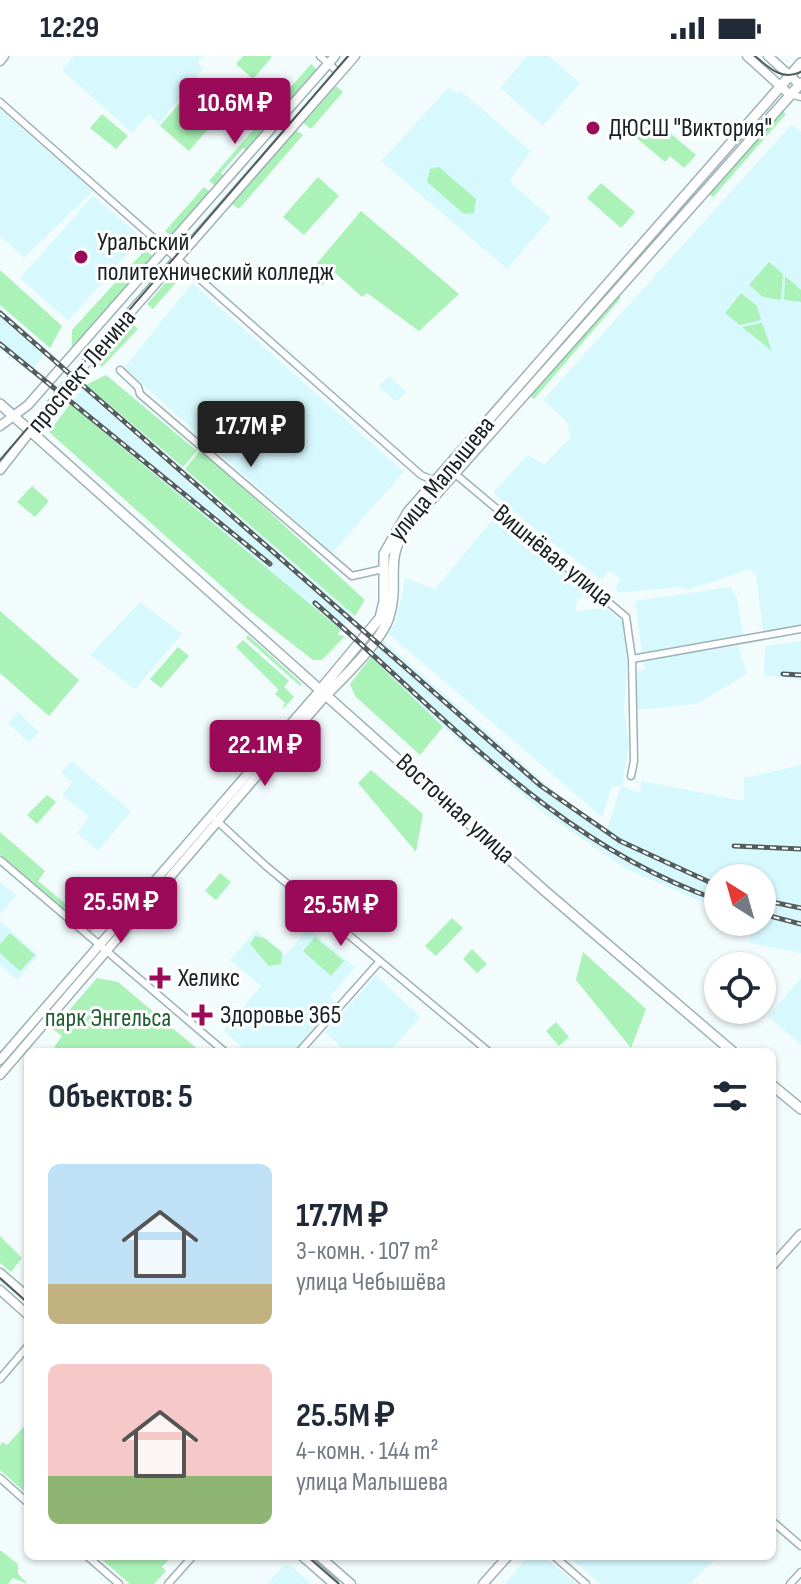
<!DOCTYPE html>
<html lang="ru">
<meta charset="utf-8">
<style>
:root{--surface:#fff;--page:#f2f2f3;--text:#1f2937;--muted:#747a83;--accent:#9b0a59}
body{margin:0;font-family:"Sofia Sans Condensed",sans-serif;background:var(--page);color:var(--text);height:100vh;display:flex;flex-direction:column;font-size:30px;white-space:nowrap}
*{box-sizing:border-box;margin:0}
p{font-size:26px;color:var(--muted)}
.icon{flex:none;width:44px;height:44px;fill:none;stroke:currentColor;stroke-width:2;stroke-linecap:round;stroke-linejoin:round}
.map{position:relative;flex:1;overflow:hidden}
.details{position:absolute;left:24px;top:992px;width:752px;height:512px;display:flex;flex-direction:column;background:var(--surface);border-radius:12px;box-shadow:0 2px 6px #0004}
.details>*{flex:none}
.needle{width:52px;rotate:323deg}
.buttons{position:absolute;left:704px;top:808px;display:grid;gap:16px}
.buttons a{display:grid;place-items:center;width:72px;height:72px;border-radius:50%;background:var(--surface);box-shadow:0 2px 6px #0004;font-size:40px}
.price{position:absolute;translate:-50% -68px;padding:0 18px;border-radius:8px;background:var(--accent);color:#fff;font-size:26px;line-height:52px;filter:drop-shadow(0 2px 4px #0008)}
.price::after{content:'';position:absolute;left:50%;top:48px;width:24px;height:18px;margin-left:-12px;background:inherit;clip-path:polygon(0 0,100% 0,50% 100%)}
.price.on{background:#222;color:#fff}
ul{padding:0;list-style:none}
li{display:flex;align-items:center;gap:24px;height:200px;padding:0 24px}
li span{display:grid;place-items:center;flex:none;width:224px;height:160px;border-radius:12px;color:#555}
li>.icon{margin-inline-start:auto}
span .icon{width:96px;height:96px;fill:#fffc;stroke-width:1}
li b{font-size:34px}
h2{display:flex;justify-content:space-between;align-items:center;height:96px;padding:0 24px;font-size:34px}
.status{display:flex;justify-content:space-between;align-items:center;height:56px;padding:0 40px;background:var(--surface);direction:ltr}
.status svg{height:22px;fill:currentColor}
.map>svg:first-child{display:block}
</style>
<div class="status"><b>12:29</b><svg viewBox="0 0 49 12"><path d="M0 12V9h3v3zM5 12V6h3v6zM10 12V3h3v9zM15 12V0h3v12zM26 1h20v11H26zM47 4h2v5h-2z"/></svg></div>
<div class="map">
<svg width="801" height="1528" viewBox="0 0 801 1528">
<rect width="100%" height="100%" fill="#f3fcfd"/>
<path fill="#d7f9fe" d="M74,0H204L198,6L203,13L159,68L149,58L132,77L62,14Z
M527,0H549L580,27L543,70L500,32Z
M449,31L457,38L461,35L531,95L509,125L551,162L507,213L381,105Z
M0,53L93,135L24,202L0,180Z
M792,68L801,76V570L763,575L756,519L749,513L688,534L679,531L619,537L615,534L621,523L609,515L602,524L537,475L493,437L527,399L545,408L570,382L567,366L543,344Z
M93,140L142,182L68,265L20,222Z
M192,227L404,416L332,497L124,312Z
M0,252L48,295L29,317L0,293Z
M389,320L406,336L396,346L379,330Z
M86,329L353,559L340,573L70,348Z
M493,463H498L588,534L576,547V555L606,552L624,567L627,604L624,654L629,687L622,730L640,737L642,725L744,745V722L801,709V897L749,887L754,866H762V822H718V853L627,813L545,758L443,671L371,601L384,585L565,745L607,773L621,730H612L602,761L389,578L397,562L405,522L435,533Z
M730,531L737,542L744,581L642,598L635,545Z
M140,546L182,578L135,633L90,599Z
M801,585V624L764,619L765,590Z
M738,590L747,618L697,648L636,654V615L645,614L643,604Z
M18,656L39,676L29,687L8,667Z
M72,705L131,755L98,795L77,777L89,761L62,739L72,726L61,717Z
M0,826L17,839L0,859Z
M0,865L38,899L17,924L0,909Z
M308,872L355,911L330,941L337,948L295,996H247L224,975L261,930L230,904L256,874L286,899Z
M376,919L420,961L390,996H347L325,977Z
M801,922V989L768,960Z
M528,1500H543L577,1528H505Z
M569,1500H719L690,1528H600Z
M284,1509H290L311,1528H267Z"/>
<path fill="#aaf2b8" d="M243,0H271L272,1L253,23L236,8Z
M311,8L318,15L286,52L279,45Z
M336,30L343,36L311,73L303,67Z
M192,32L222,57L189,95L160,70Z
M273,51L281,58L248,95L243,92L221,117L225,121L217,131L209,125Z
M780,53L786,58L713,141L707,136Z
M102,58L128,80L116,93L90,72Z
M650,60L696,99L684,112L670,100L665,106L633,79Z
M296,74L303,79L239,153L232,148Z
M439,111L476,143L474,157L464,158L427,126L430,113Z
M318,121L339,140L304,179L283,161Z
M601,127L635,156L621,172L587,142Z
M204,131L211,137L173,181L165,175Z
M361,155L459,238L419,275L367,237L362,241L334,216L322,230L308,218Z
M145,194L155,202L72,291V274Z
M769,206L783,218L781,244L763,241L749,229Z
M0,214L62,270L50,292L0,249Z
M174,217L180,222L153,253L147,248Z
M785,220L801,234V246L784,244Z
M741,237L757,250L761,264L740,269L725,257Z
M617,238L621,242L534,343L529,339Z
M130,266L138,273L102,311L96,305Z
M762,267L772,295L742,271Z
M106,319L197,395L183,411L86,329Z
M70,348L340,573L338,579L345,580L322,604H313L245,551L49,376Z
M201,393L365,544L355,560L185,413Z
M32,430L49,445L35,461L17,446Z
M0,555L79,624L49,660L0,617Z
M248,579L302,628L300,630L246,582Z
M243,584L289,625L284,631L294,641L282,654L285,647L275,638L279,634L236,591Z
M178,591L189,600L161,632L150,623Z
M371,601L443,671L420,699L355,640L350,628Z
M371,714L423,758L416,796L358,727Z
M47,739L56,746L37,768L27,759Z
M0,776L45,815L38,825L95,872L91,876L0,798Z
M220,817L231,826L216,844L205,835Z
M452,862L463,872L436,900L425,890Z
M10,877L35,899L20,915L0,897V888Z
M255,880L264,882L282,896L281,908L269,910L250,888Z
M315,881L344,905L331,920L303,895Z
M472,893L487,908L477,917L463,903Z
M583,896L646,953L631,992L576,924Z
M97,922L118,926L201,996H61L54,991L62,980L53,973Z
M556,966L569,981L559,990L546,975Z
M0,1180L22,1202L11,1216L0,1207Z
M28,1366V1439L0,1414V1389L3,1386L7,1389Z
M0,1494L18,1508V1518L28,1528L13,1522L8,1528H0Z
M98,1500H169L171,1501L162,1511L166,1515L154,1528H130Z"/>
<g fill="none" stroke-linecap="round" stroke-linejoin="round">
<g stroke="#9cb2b6" stroke-width="9">
<path id="street" d="M320,0L339,17
M789,38L801,41
M0,46L421,419L437,426
M120,314L138,331L140,338L352,520L383,513
M454,417L626,561L632,603L634,705L631,720
M632,603L801,573
M216,764L266,810L489,996
M0,804L225,996
M299,996L380,905
M0,1323L28,1290
M0,1422L28,1447
M772,1465L801,1490
M87,1500L119,1528
M554,1500L586,1528
M168,1528L193,1500
M790,1528L801,1516"/>
</g>
<g stroke="#9cb2b6" stroke-width="11">
<path id="secondary" d="M747,0L789,38
M768,0L799,28
M0,5L4,0
M0,370L28,349L335,0
M0,414L65,331L355,0
M0,1004L321,633
M0,1019L327,638
M772,1210L801,1178
M0,1217L28,1241
M0,1234L28,1259
M302,1500L334,1528
M319,1500L351,1528
M483,1528L508,1500"/>
</g>
<g stroke="#9cb2b6" stroke-width="12">
<path id="primary" d="M0,348L545,835L733,996
M321,633L380,562L384,545V498L408,456L801,7
M327,638C345,620 382,584 389,561C400,526 383,504 407,471L801,27
M772,1029L801,1053"/>
</g>
<use href="#street" stroke="#fff" stroke-width="6"/>
<use href="#secondary" stroke="#fff" stroke-width="8"/>
<use href="#primary" stroke="#fff" stroke-width="9"/>
<path stroke="#545d5e" stroke-width="2" d="M755,0C769,12 782,25 801,16
M0,404L348,0
M0,1222L28,1247
M307,1500L339,1528"/>
<g stroke="#545d5e" stroke-width="5">
<path id="rail" d="M0,257L541,730L620,785L718,830
M0,288L270,508
M315,547C442,657 555,788 718,844
M783,618L801,619
M734,790L801,793
M762,844L801,852
M762,858L801,868"/>
</g>
<use href="#rail" stroke="#fff" stroke-width="2" stroke-dasharray="6" stroke-linecap="butt"/>
</g>
<g fill="#9b0a59" stroke="#fff" stroke-width="3">
<circle cx="593" cy="72" r="8"/>
<circle cx="81" cy="201" r="8"/>
<path d="M156 910h8v8h8v8h-8v8h-8v-8h-8v-8h8z"/>
<path d="M198 947h8v8h8v8h-8v8h-8v-8h-8v-8h8z"/>
</g>
<g text-anchor="middle" dominant-baseline="central" stroke-width="6" stroke-linejoin="round" paint-order="stroke">
<g font-size="26" fill="#192223" stroke="#fff" text-anchor="start">
<text x="609" y="72">ДЮСШ "Виктория"</text>
<text x="97" y="186">Уральский<tspan x="97" dy="30">политехнический колледж</tspan></text>
<text x="178" y="922">Хеликс</text>
<text x="220" y="959">Здоровье 365</text>
</g>
<g font-size="26" fill="#192223" stroke="#fff">
<text transform="translate(82 315) rotate(-50)">проспект Ленина</text>
<text transform="translate(442 423) rotate(-51)">улица Малышева</text>
<text transform="translate(553 500) rotate(39)">Вишнёвая улица</text>
<text transform="translate(455 753) rotate(42)">Восточная улица</text>
</g>
<g font-size="26" fill="#235e34" stroke="#fff">
<text x="108" y="962">парк Энгельса</text>
</g>
</g>
</svg>
<div class="buttons">
<a><svg class="needle" viewBox="-14 -14 28 28"><path d="M0-13l5 13h-10z" fill="#e53935"/><path d="M0 13l5-13h-10z" fill="#747a83"/></svg></a>
<a><svg class="icon" aria-label="locate" viewBox="0 0 24 24"><circle cx="12" cy="12" r="6"/><path d="M12 2v4M12 18v4M2 12h4M18 12h4"/></svg></a>
</div>
<b class="price" style="left:235px;top:90px">10.6M ₽</b>
<b class="price on" style="left:251px;top:413px">17.7M ₽</b>
<b class="price" style="left:265px;top:732px">22.1M ₽</b>
<b class="price" style="left:121px;top:889px">25.5M ₽</b>
<b class="price" style="left:341px;top:892px">25.5M ₽</b>
<section class="details">
<h2>Объектов: 5<svg class="icon" aria-label="filters" viewBox="0 0 24 24"><path d="M4 7h16M4 17h16"/><circle cx="9" cy="7" r="2"/><circle cx="15" cy="17" r="2"/></svg></h2>
<ul>
<li><span style="background:linear-gradient(#bfe0f5 75%,#c2b280 0)"><svg class="icon" aria-label="home" viewBox="0 0 24 24"><path d="M3 11l9-7 9 7M6 9v11h12V9"/></svg></span><div><b>17.7M ₽</b><p>3-комн. · 107 m²</p><p>улица Чебышёва</p></div></li>
<li><span style="background:linear-gradient(#f6c9c9 70%,#8fb573 0)"><svg class="icon" aria-label="home" viewBox="0 0 24 24"><path d="M3 11l9-7 9 7M6 9v11h12V9"/></svg></span><div><b>25.5M ₽</b><p>4-комн. · 144 m²</p><p>улица Малышева</p></div></li>
</ul>
</section>
</div>
